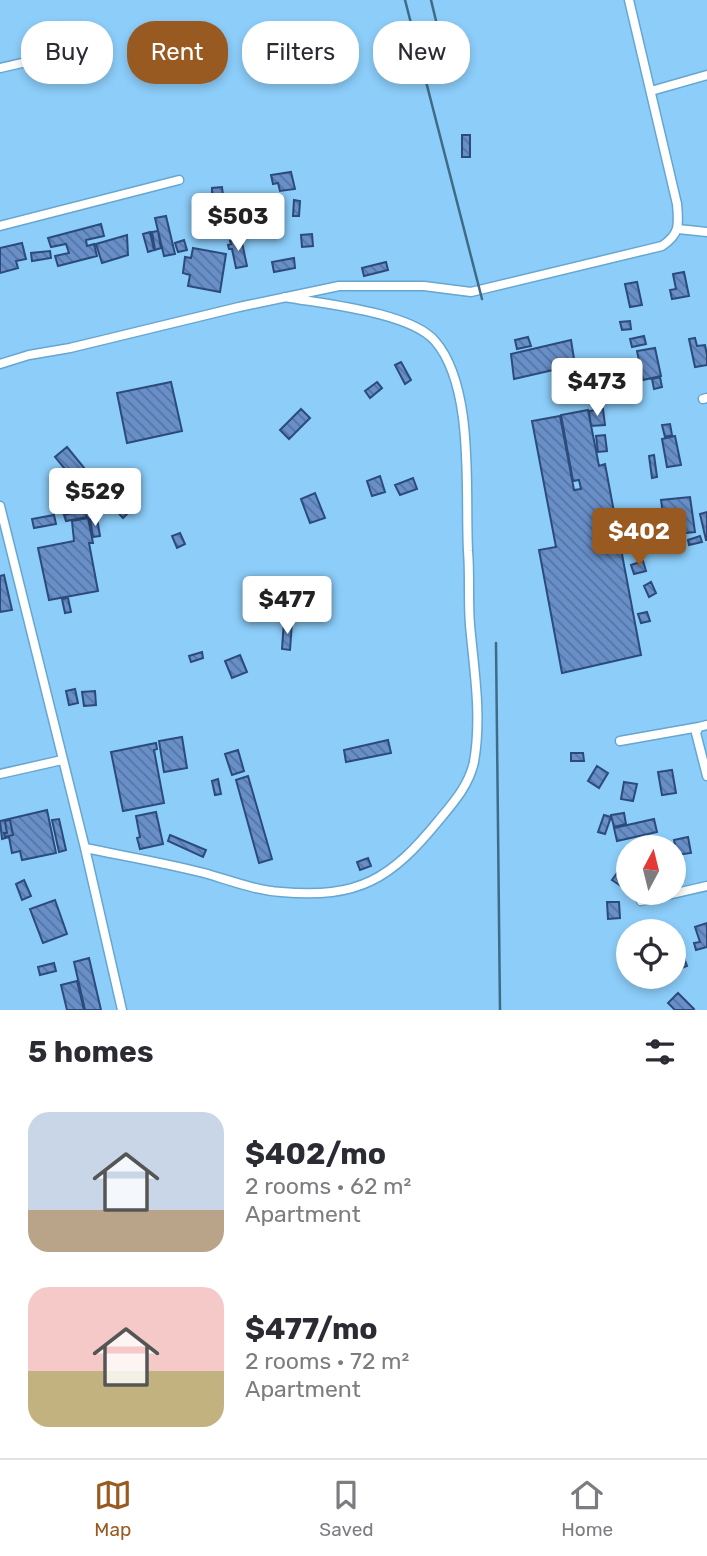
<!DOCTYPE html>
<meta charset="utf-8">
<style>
:root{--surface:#fff;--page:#f7f7f7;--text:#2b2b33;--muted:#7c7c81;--line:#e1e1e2;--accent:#995a22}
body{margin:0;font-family:Rubik,sans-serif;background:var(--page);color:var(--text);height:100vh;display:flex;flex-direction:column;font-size:26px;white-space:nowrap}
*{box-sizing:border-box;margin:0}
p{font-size:23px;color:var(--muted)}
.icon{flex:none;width:38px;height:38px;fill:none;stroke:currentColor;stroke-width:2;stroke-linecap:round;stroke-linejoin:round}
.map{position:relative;height:1010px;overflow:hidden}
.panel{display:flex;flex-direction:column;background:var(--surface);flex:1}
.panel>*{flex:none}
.banner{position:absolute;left:21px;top:21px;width:665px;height:63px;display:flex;gap:14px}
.needle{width:46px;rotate:7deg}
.controls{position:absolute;left:616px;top:835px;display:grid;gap:14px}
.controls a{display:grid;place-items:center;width:70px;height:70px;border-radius:50%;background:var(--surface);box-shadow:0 4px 10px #0003;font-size:35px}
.price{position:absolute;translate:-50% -60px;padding:0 16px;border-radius:7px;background:#fff;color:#222;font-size:23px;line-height:46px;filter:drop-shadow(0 2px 4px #0008)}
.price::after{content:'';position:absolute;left:50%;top:42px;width:21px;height:16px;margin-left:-10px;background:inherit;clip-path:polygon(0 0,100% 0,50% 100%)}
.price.selected{background:var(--accent);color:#fff}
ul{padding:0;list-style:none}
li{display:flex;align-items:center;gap:21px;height:175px;padding:0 28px}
li span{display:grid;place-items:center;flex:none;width:196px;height:140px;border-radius:21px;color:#555}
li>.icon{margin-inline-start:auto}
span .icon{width:84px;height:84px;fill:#fffc;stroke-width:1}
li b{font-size:30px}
h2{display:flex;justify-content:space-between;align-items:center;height:84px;padding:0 28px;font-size:30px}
.chip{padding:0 24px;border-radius:28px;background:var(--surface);box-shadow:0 4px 10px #0003;font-size:24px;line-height:63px}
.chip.selected{background:var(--accent);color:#fff}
.tab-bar{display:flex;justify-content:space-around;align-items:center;height:98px;border-top:2px solid var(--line);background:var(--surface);font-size:19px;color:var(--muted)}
.tab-bar a{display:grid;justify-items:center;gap:4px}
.tab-bar .selected{color:var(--accent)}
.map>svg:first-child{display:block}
</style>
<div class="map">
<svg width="707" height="1010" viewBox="0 0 707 1010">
<defs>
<pattern id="building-back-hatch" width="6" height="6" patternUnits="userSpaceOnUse" patternTransform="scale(1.75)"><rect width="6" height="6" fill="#698fc8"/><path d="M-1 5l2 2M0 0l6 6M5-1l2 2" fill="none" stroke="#5474a3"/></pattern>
</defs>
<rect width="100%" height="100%" fill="#8ccdf9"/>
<path fill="url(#building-back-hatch)" stroke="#2b4b7b" stroke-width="2" d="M462,135H470V157H462Z
M291,172L295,189L280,191L278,183L273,184L271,175Z
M222,187L223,195L212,196V188Z
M294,200L300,201L299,216H293Z
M224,208L245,209V227H232L233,219H224Z
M166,216L175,254L164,256L155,218Z
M101,224L104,236L86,240L87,246L94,244L97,256L58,266L55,256L69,253L66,244L51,247L48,238Z
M158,231L161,248L155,250L152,232Z
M150,232L154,250L148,252L143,234Z
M312,234L313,246L302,247L301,235Z
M127,235L128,255L102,263L96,244Z
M241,238L247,266L236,268L232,249H229L228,245L231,244L230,241Z
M184,240L187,250L178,252L175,243Z
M22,243L26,259L16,261L18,268L0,273V248Z
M193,248L226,254L220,292L188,286L190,275L183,273L185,257L191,258Z
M50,251L51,258L32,261L31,253Z
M294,258L295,268L274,272L272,262Z
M386,262L388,270L364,276L362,268Z
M684,272L689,296L672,299L670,290L676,289L673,274Z
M637,282L642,305L630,307L625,284Z
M630,321L631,329L622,330L620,322Z
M644,336L646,344L632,347L630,339Z
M528,337L531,346L517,349L515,340Z
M695,338L697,346L705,345L707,355V365L695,367L689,339Z
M571,340L575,365L514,379L511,354Z
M655,348L661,376L643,380L637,351Z
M401,362L411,380L405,384L395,365Z
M577,367L579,379H576L577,385L574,386L569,368Z
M660,377L662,387L654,389L652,379Z
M606,380L610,401L595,404L591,383Z
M171,382L182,431L127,443L117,393Z
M377,382L382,388L370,398L365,391Z
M301,409L310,418L289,439L280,430Z
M603,409L605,425L591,426L589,411Z
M588,410L599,466L605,464L641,655L562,673L539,550L556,547L532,421L560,416L574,490L581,489L579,480L573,481L561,415Z
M670,424L672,435L665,437L662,425Z
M605,435L607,451L598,452L596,436Z
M675,436L681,465L667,467L662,439Z
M67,447L90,475L78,485L55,457Z
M654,455L657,477L652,478L649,456Z
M380,476L385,492L372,496L367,481Z
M413,478L417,489L400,495L395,485Z
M130,480L134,491L127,494L123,483Z
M108,488L129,512L123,518L101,494Z
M315,493L325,518L310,523L301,499Z
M690,497L695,532L666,535L661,500Z
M85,510L87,517L66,521L64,515Z
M707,512V540H706L700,514Z
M54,515L56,524L34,528L32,519Z
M88,518L93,543H89L98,591L49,600L38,548L74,541L72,521Z
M97,518L100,536L93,537L90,519Z
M180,533L185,544L177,548L172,536Z
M700,536L702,542L689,545L688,540Z
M643,561L646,571L634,574L631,565Z
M4,575L12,610L0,612V576Z
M286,581L288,597L279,598L277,582Z
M651,582L656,593L649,597L644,586Z
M68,598L71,612L65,613L62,599Z
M647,612L650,621L641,623L638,614Z
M284,621L292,622L290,650L282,649Z
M202,652L203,658L191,662L189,656Z
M240,655L247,672L232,678L225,661Z
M75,689L78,703L69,705L66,691Z
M95,691L96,705L84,706L82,692Z
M182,737L187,768L164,772L159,741Z
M388,740L391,753L346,762L344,750Z
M156,743L157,749L154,750L164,803L123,811L111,752Z
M238,750L244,771L232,775L225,754Z
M571,753H583L584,761H571Z
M597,766L608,773L599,788L588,781Z
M672,770L676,793L662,795L658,772Z
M248,776L272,859L259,863L236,780Z
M218,779L221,794L215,795L212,781Z
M624,782L637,784L633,801L621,799Z
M47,810L56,853L22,860L20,851L12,853L9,837L2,839L0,821Z
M156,812L163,844L140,849L137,838L140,837L136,816Z
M624,813L626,824L614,827L611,815Z
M604,815L611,817L605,834L598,832Z
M59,819L66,850L59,852L52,820Z
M654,819L657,832L617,841L614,828Z
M10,820L13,835L5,837L4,833H7L5,821Z
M170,835L206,850L203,857L168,841Z
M688,837L691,853L677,855L674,840Z
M368,858L371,866L360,870L357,862Z
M620,869L628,875L627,890L612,880Z
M24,880L31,896L22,900L16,884Z
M55,900L67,934L43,943L30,909Z
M607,902H619L620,918L608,919Z
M707,923V947L696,950L694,943L700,942L695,927Z
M621,954H628V970H622Z
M683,955L687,966L674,971V959Z
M89,958L101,1010H85L74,962Z
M54,963L56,971L40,975L38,967Z
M77,981L84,1010H67L61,985Z
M678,993L694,1009L693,1010H675L668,1003Z"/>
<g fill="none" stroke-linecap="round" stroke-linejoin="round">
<g stroke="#66a6d0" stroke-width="11">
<path id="minor" d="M0,68L92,47
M651,91L707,75
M0,226L179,180
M678,229L707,232
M0,364L29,355L70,348L239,307L339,286H424L471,292L662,246C680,234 679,225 677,204L629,0
M703,399L707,398
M0,506L85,848L122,1010
M707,725L699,727L696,733L707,776
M620,741L699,727
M0,774L62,760
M85,848C124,856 165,863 204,873C229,880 254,890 281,892C359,899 391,879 439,820C454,802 469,785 474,762C482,716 474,670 470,625C468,600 470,575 468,551C465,492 475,387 435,341C410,312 323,304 285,297
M641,901L707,886"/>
</g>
<use href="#minor" stroke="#fff" stroke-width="8"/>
<path stroke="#3f6b87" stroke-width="2.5" d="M405,0L482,299
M431,0L444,54
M496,643L500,1010"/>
</g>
</svg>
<div class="controls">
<a><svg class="needle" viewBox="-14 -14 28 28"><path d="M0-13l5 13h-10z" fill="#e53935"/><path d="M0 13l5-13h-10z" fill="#7c7c81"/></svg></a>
<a><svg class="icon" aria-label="locate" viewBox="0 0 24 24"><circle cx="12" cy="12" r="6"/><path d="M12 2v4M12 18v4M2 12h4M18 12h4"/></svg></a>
</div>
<b class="price" style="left:238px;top:253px">$503</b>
<b class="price" style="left:597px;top:418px">$473</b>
<b class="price" style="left:95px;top:528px">$529</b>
<b class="price selected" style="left:639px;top:568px">$402</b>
<b class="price" style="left:287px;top:636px">$477</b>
<div class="banner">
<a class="chip">Buy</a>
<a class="chip selected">Rent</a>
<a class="chip">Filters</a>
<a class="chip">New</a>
</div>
</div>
<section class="panel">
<h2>5 homes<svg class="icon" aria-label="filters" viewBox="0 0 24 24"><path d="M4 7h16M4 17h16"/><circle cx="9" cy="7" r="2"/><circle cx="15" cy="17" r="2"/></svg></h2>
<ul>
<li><span style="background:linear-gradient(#c9d6e8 70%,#b9a48a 0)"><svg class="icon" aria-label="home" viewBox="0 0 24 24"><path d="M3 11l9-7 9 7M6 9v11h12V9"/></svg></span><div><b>$402/mo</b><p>2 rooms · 62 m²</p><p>Apartment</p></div></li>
<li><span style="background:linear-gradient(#f6c9c9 60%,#c2b280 0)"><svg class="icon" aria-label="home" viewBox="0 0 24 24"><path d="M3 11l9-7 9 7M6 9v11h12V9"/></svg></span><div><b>$477/mo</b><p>2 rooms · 72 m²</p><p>Apartment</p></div></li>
</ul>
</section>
<nav class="tab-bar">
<a class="selected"><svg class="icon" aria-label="map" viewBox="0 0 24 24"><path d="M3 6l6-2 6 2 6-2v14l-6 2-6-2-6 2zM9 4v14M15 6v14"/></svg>Map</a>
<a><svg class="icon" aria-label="saved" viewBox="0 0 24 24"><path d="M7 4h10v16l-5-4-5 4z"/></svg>Saved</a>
<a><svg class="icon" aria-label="home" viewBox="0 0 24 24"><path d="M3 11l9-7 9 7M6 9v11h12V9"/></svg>Home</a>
</nav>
